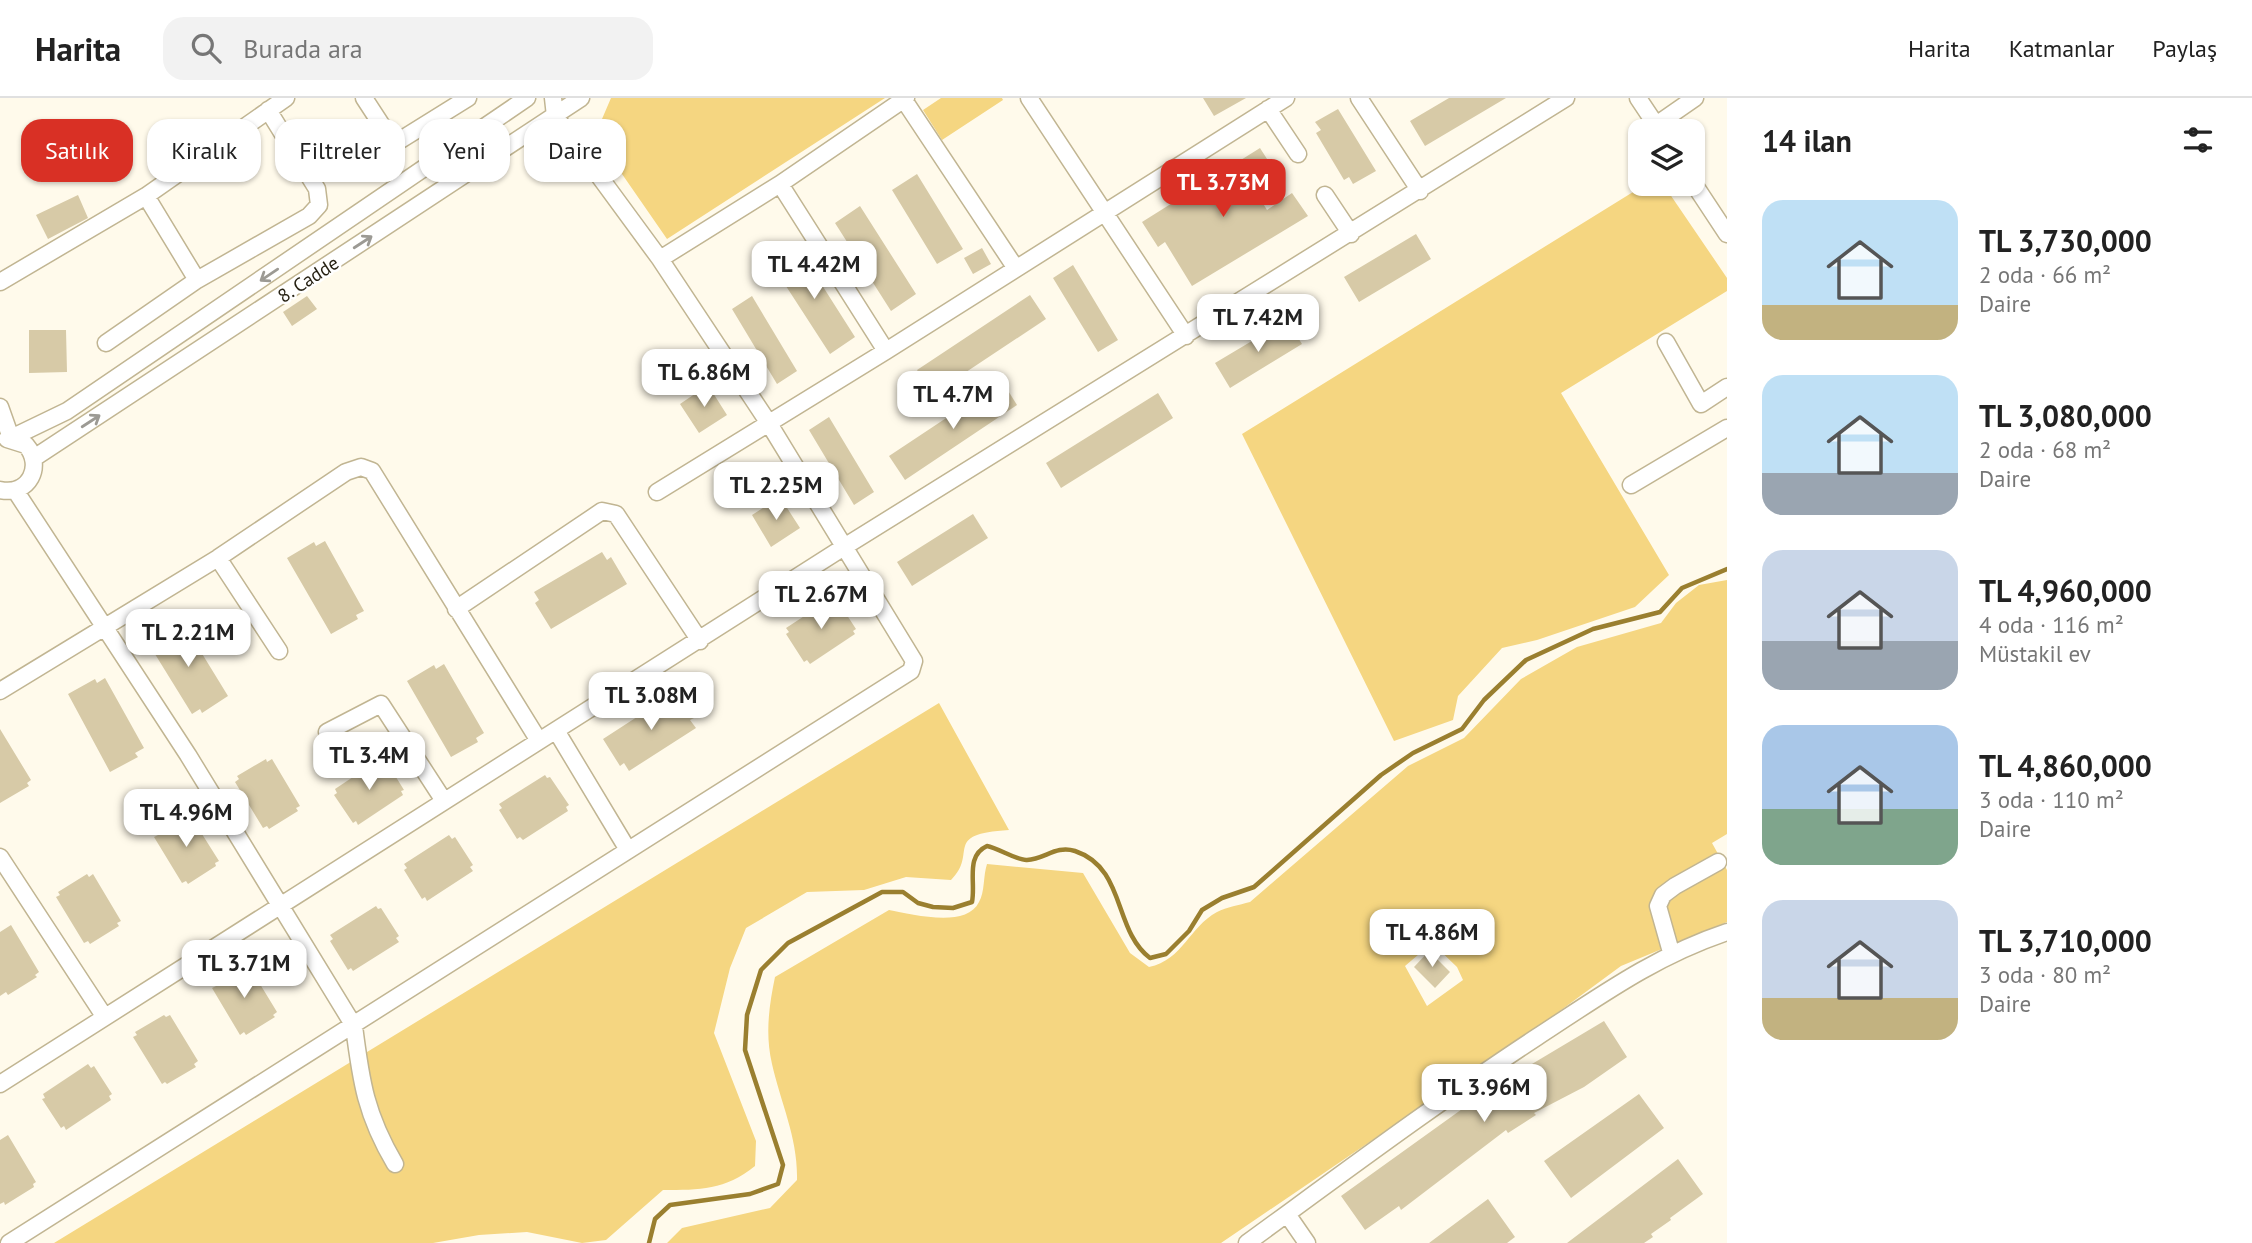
<!DOCTYPE html>
<html lang="tr">
<meta charset="utf-8">
<style>
:root{--surface:#fff;--page:#f2f2f2;--text:#222;--muted:#767676;--line:#e0e0e0;--accent:#d93025}
body{margin:0;font-family:"PT Sans",sans-serif;background:var(--page);color:var(--text);height:100vh;display:flex;flex-direction:column;font-size:26px;white-space:nowrap}
*{box-sizing:border-box;margin:0}
p{font-size:23px;color:var(--muted)}
.icon{flex:none;width:38px;height:38px;fill:none;stroke:currentColor;stroke-width:2;stroke-linecap:round;stroke-linejoin:round}
.map{position:relative;flex:1;overflow:hidden}
.details{display:flex;flex-direction:column;background:var(--surface);width:525px}
.details>*{flex:none}
.top-card{position:absolute;left:21px;top:21px;width:665px;height:63px;display:flex;gap:14px}
.controls{position:absolute;left:1628px;top:21px;display:grid;gap:14px}
.controls a{display:grid;place-items:center;width:77px;height:77px;border-radius:14px;background:var(--surface);box-shadow:0 2px 5px #0004;font-size:35px}
.price{position:absolute;translate:-50% -60px;padding:0 16px;border-radius:14px;background:#fff;color:#222;font-size:23px;line-height:46px;filter:drop-shadow(0 2px 4px #0008)}
.price::after{content:'';position:absolute;left:50%;top:42px;width:21px;height:16px;margin-left:-10px;background:inherit;clip-path:polygon(0 0,100% 0,50% 100%)}
.price.selected{background:var(--accent);color:#fff}
ul{padding:0;list-style:none}
li{display:flex;align-items:center;gap:21px;height:175px;padding:0 35px}
li span{display:grid;place-items:center;flex:none;width:196px;height:140px;border-radius:21px;color:#555}
li>.icon{margin-inline-start:auto}
span .icon{width:84px;height:84px;fill:#fffc;stroke-width:1}
li b{font-size:30px}
h2{display:flex;justify-content:space-between;align-items:center;height:84px;padding:0 35px;font-size:30px}
.tag{padding:0 24px;border-radius:21px;background:var(--surface);box-shadow:0 2px 5px #0004;font-size:24px;line-height:63px}
.tag.selected{background:var(--accent);color:#fff}
header{display:flex;align-items:center;gap:42px;box-sizing:border-box;height:98px;padding:0 35px;background:var(--surface);border-bottom:2px solid var(--line)}
header strong{font-size:33px}
nav{display:flex;gap:38px;margin-inline-start:auto;font-size:24px}
.search{width:490px;height:63px;background:var(--page);display:flex;align-items:center;gap:18px;box-sizing:border-box;padding:0 24px;border-radius:21px;color:var(--muted);font-size:26px}
main{display:flex;flex:1;min-height:0}
.map>svg:first-child{display:block}
</style>
<header>
<strong>Harita</strong>
<div class="search"><svg class="icon" aria-label="search" viewBox="0 0 24 24"><circle cx="10" cy="10" r="6"/><path d="M15 15l6 6"/></svg>Burada ara</div>
<nav><a>Harita</a><a>Katmanlar</a><a>Paylaş</a></nav>
</header>
<main>
<div class="map">
<svg width="1727" height="1145" viewBox="0 0 1727 1145">
<rect width="100%" height="100%" fill="#fffaeb"/>
<path fill="#f5d681" fill-rule="evenodd" d="M611,0H885L667,141L604,50L596,35Z
M941,0H1002L1003,2L942,42L923,12Z
M1646,86H1663L1727,180V193L1561,295L1669,477L1635,509L1537,542L1502,550L1458,598L1453,622L1394,643L1242,336Z
M1727,482V736L1712,745L1727,772V824L1621,868L1534,932L1221,1145H667L682,1130L770,1110L797,1082C798,1040 781,1006 772,966C765,936 769,908 775,879L889,812C912,816 966,831 979,804C985,794 983,778 987,766L1083,775L1130,855L1149,869C1183,862 1189,829 1217,814C1227,809 1239,807 1250,804L1408,668L1464,640L1521,581L1577,549L1661,525L1676,505L1699,487ZM1432,845L1457,869L1463,882L1427,908L1405,868Z
M939,605L1009,732C941,736 979,755 951,782L906,779L864,792L807,794L746,830L730,870L714,935L756,1043L755,1068C725,1092 700,1092 663,1092L606,1142L582,1145L527,1134L479,1137L433,1145H54Z"/>
<g fill="none" stroke-linecap="round" stroke-linejoin="round">
<path stroke="#9a7f2f" stroke-width="4.5" d="M649,1145L655,1121L670,1107L750,1096L778,1086L783,1067L745,952L747,917L761,872L788,845L882,794H903L918,805L933,809L953,810L972,804C976,784 965,758 987,748C998,750 1018,763 1027,762C1045,761 1056,747 1075,753C1126,770 1113,832 1150,860L1166,856L1189,833L1202,812L1222,800L1254,789L1381,677L1413,655L1462,631L1484,602L1526,562L1593,531L1660,514L1682,490L1727,471"/>
</g>
<path fill="#d7caa7" d="M1203,0H1246L1214,18Z
M1449,0H1506L1425,48L1410,23Z
M1338,11L1376,73L1353,86L1349,79L1344,82L1316,35L1321,32L1315,24Z
M1260,50L1276,75L1253,89L1267,112L1292,95L1308,118L1192,188L1165,144L1158,149L1142,124Z
M917,76L963,151L937,166L892,92Z
M78,97L88,120L48,141L36,117Z
M860,108L916,196L891,213L835,125Z
M1416,136L1431,161L1359,204L1344,179Z
M982,150L991,166L973,176L964,160Z
M799,151L855,239L830,256L773,168Z
M1073,167L1118,242L1098,254L1053,180Z
M1030,197L1046,221L933,296L917,272Z
M307,198L317,211L292,228L283,214Z
M752,198L797,273L777,286L732,211Z
M1287,222L1302,246L1230,290L1215,265Z
M29,232H66L67,274L29,275Z
M1002,283L1017,307L905,382L889,358Z
M708,287L727,317L699,335L680,306Z
M1158,295L1173,320L1061,390L1046,365Z
M829,319L874,394L854,407L809,332Z
M780,399L800,430L771,449L752,417Z
M973,416L988,440L912,488L897,464Z
M325,443L364,513L356,517L358,521L331,536L287,460L314,444L316,448Z
M602,454L607,462L611,459L627,486L551,531L535,505L539,502L534,494Z
M832,500L834,504L837,502L856,531L853,533L855,536L810,566L807,562L804,564L786,536L789,534L786,530Z
M182,523L228,598L202,615L200,611L192,616L150,548L158,543L156,539Z
M444,566L484,635L476,640L478,644L451,659L407,583L434,567L436,571Z
M105,580L144,650L135,655L138,659L110,674L68,596L95,581L97,585Z
M677,593L694,620L690,622L696,630L629,673L624,665L620,668L603,641Z
M0,631L31,682L27,685L29,688L0,705Z
M266,661L267,664L272,661L300,708L296,710L298,713L269,731L267,728L263,730L235,684L239,681L237,678Z
M380,661L383,665L386,663L404,692L401,693L403,697L358,727L356,723L353,725L334,697L337,695L335,691Z
M545,677L547,680L550,679L569,707L566,709L568,713L523,742L520,739L517,741L499,712L502,710L499,706Z
M185,716L187,719L190,717L219,763L215,765L216,768L188,786L186,783L182,785L154,739L158,737L156,734Z
M449,737L452,741L455,739L473,767L470,769L473,773L427,803L425,799L422,801L404,772L407,770L404,766Z
M87,776L89,779L93,776L121,823L117,825L119,828L90,846L88,843L84,845L56,799L60,797L58,794Z
M376,808L378,811L381,810L399,838L396,840L399,844L353,873L351,870L348,872L330,843L333,841L330,837Z
M11,827L39,874L35,877L37,879L8,897L6,894L0,898V834Z
M1429,853L1450,874L1435,890L1414,869Z
M243,867L245,870L249,868L277,914L273,917L275,919L246,937L244,934L240,937L212,890L216,888L214,885Z
M164,917L166,919L170,917L198,963L194,966L196,969L167,986L165,984L162,986L133,939L137,937L135,934Z
M1604,923L1627,959L1584,989L1534,1015L1536,1017L1508,1035L1506,1032L1401,1112L1399,1108L1365,1132L1341,1098L1490,991Z
M88,966L91,970L94,968L112,996L109,998L111,1002L66,1032L64,1028L61,1030L42,1001L45,1000L43,996Z
M1639,996L1664,1030L1571,1100L1544,1063Z
M8,1037L36,1084L33,1086L34,1089L5,1107L4,1104L0,1106V1042Z
M1678,1061L1703,1096L1670,1120L1671,1122L1651,1136L1653,1139L1644,1145H1567Z
M1488,1101L1515,1139L1507,1145H1429Z"/>
<g fill="none" stroke-linecap="round" stroke-linejoin="round">
<g stroke="#c1b592" stroke-width="19">
<path id="minor" d="M364,0L394,46L468,0
M1029,0L1186,238
M1359,0L1420,93
M1638,0L1660,33
M904,2L1015,169
M1268,11L1298,56
M1656,27L1695,0
M1692,83L1727,136
M780,86L886,253
M1325,97L1351,136
M660,161L780,86L906,0
M197,182L309,118L319,107L317,91L268,12
M0,184L146,98
M1666,244L1701,306L1727,289
M106,245L197,182L146,98L286,0
M0,309L11,340L67,313L527,0
M34,360L581,0
M1631,387L1727,330
M0,392C29,398 44,368 26,347L7,341
M15,392L188,657L354,928C361,984 366,1017 395,1066
M657,394L886,253L1286,0
M218,460L279,553
M456,511L602,413L616,416L700,543
M0,593L218,460L346,374L361,369L372,373L539,643
M327,634L381,606L444,703
M557,634L628,752
M0,759L104,918
M1671,854L1658,808L1663,797L1675,788L1718,764
M0,986L844,449L1566,0
M1287,1116L1307,1145
M9,1145L911,573L914,563L768,324L660,161L555,18L553,0
M1247,1145C1343,1075 1438,1004 1537,939C1600,898 1655,858 1727,834"/>
</g>
<use href="#minor" stroke="#fff" stroke-width="16"/>
</g>
<defs><path id="oneway-shaft" d="M-6 0H5M1.5-3L5.5 0L1.5 3" fill="none" stroke-width="1.6" stroke-linecap="round" stroke-linejoin="round" transform="scale(1.75)"/></defs>
<g stroke="#9c9a94">
<use href="#oneway-shaft" transform="translate(363 144) rotate(-33)"/>
<use href="#oneway-shaft" transform="translate(269 177) rotate(146)"/>
<use href="#oneway-shaft" transform="translate(91 323) rotate(-33)"/>
</g>
<g text-anchor="middle" dominant-baseline="central" stroke-width="5" stroke-linejoin="round" paint-order="stroke">
<g font-size="19" fill="#241f11" stroke="#fff">
<text transform="translate(308 181) rotate(-33)">8. Cadde</text>
</g>
</g>
</svg>
<div class="controls">
<a><svg class="icon" aria-label="layers" viewBox="0 0 24 24"><path d="M12 4l9 5-9 5-9-5zM3 14l9 5 9-5"/></svg></a>
</div>
<b class="price selected" style="left:1223px;top:121px">TL 3.73M</b>
<b class="price" style="left:814px;top:203px">TL 4.42M</b>
<b class="price" style="left:1258px;top:256px">TL 7.42M</b>
<b class="price" style="left:704px;top:311px">TL 6.86M</b>
<b class="price" style="left:953px;top:333px">TL 4.7M</b>
<b class="price" style="left:776px;top:424px">TL 2.25M</b>
<b class="price" style="left:821px;top:533px">TL 2.67M</b>
<b class="price" style="left:188px;top:571px">TL 2.21M</b>
<b class="price" style="left:651px;top:634px">TL 3.08M</b>
<b class="price" style="left:369px;top:694px">TL 3.4M</b>
<b class="price" style="left:186px;top:751px">TL 4.96M</b>
<b class="price" style="left:1432px;top:871px">TL 4.86M</b>
<b class="price" style="left:244px;top:902px">TL 3.71M</b>
<b class="price" style="left:1484px;top:1026px">TL 3.96M</b>
<div class="top-card">
<a class="tag selected">Satılık</a>
<a class="tag">Kiralık</a>
<a class="tag">Filtreler</a>
<a class="tag">Yeni</a>
<a class="tag">Daire</a>
</div>
</div>
<section class="details">
<h2>14 ilan<svg class="icon" aria-label="filters" viewBox="0 0 24 24"><path d="M4 7h16M4 17h16"/><circle cx="9" cy="7" r="2"/><circle cx="15" cy="17" r="2"/></svg></h2>
<ul>
<li><span style="background:linear-gradient(#bfe0f5 75%,#c2b280 0)"><svg class="icon" aria-label="home" viewBox="0 0 24 24"><path d="M3 11l9-7 9 7M6 9v11h12V9"/></svg></span><div><b>TL 3,730,000</b><p>2 oda · 66 m²</p><p>Daire</p></div></li>
<li><span style="background:linear-gradient(#bfe0f5 70%,#9aa5b1 0)"><svg class="icon" aria-label="home" viewBox="0 0 24 24"><path d="M3 11l9-7 9 7M6 9v11h12V9"/></svg></span><div><b>TL 3,080,000</b><p>2 oda · 68 m²</p><p>Daire</p></div></li>
<li><span style="background:linear-gradient(#c9d6e8 65%,#9aa5b1 0)"><svg class="icon" aria-label="home" viewBox="0 0 24 24"><path d="M3 11l9-7 9 7M6 9v11h12V9"/></svg></span><div><b>TL 4,960,000</b><p>4 oda · 116 m²</p><p>Müstakil ev</p></div></li>
<li><span style="background:linear-gradient(#a9c7e8 60%,#7fa58c 0)"><svg class="icon" aria-label="home" viewBox="0 0 24 24"><path d="M3 11l9-7 9 7M6 9v11h12V9"/></svg></span><div><b>TL 4,860,000</b><p>3 oda · 110 m²</p><p>Daire</p></div></li>
<li><span style="background:linear-gradient(#c9d6e8 70%,#c2b280 0)"><svg class="icon" aria-label="home" viewBox="0 0 24 24"><path d="M3 11l9-7 9 7M6 9v11h12V9"/></svg></span><div><b>TL 3,710,000</b><p>3 oda · 80 m²</p><p>Daire</p></div></li>
</ul>
</section>
</main>
